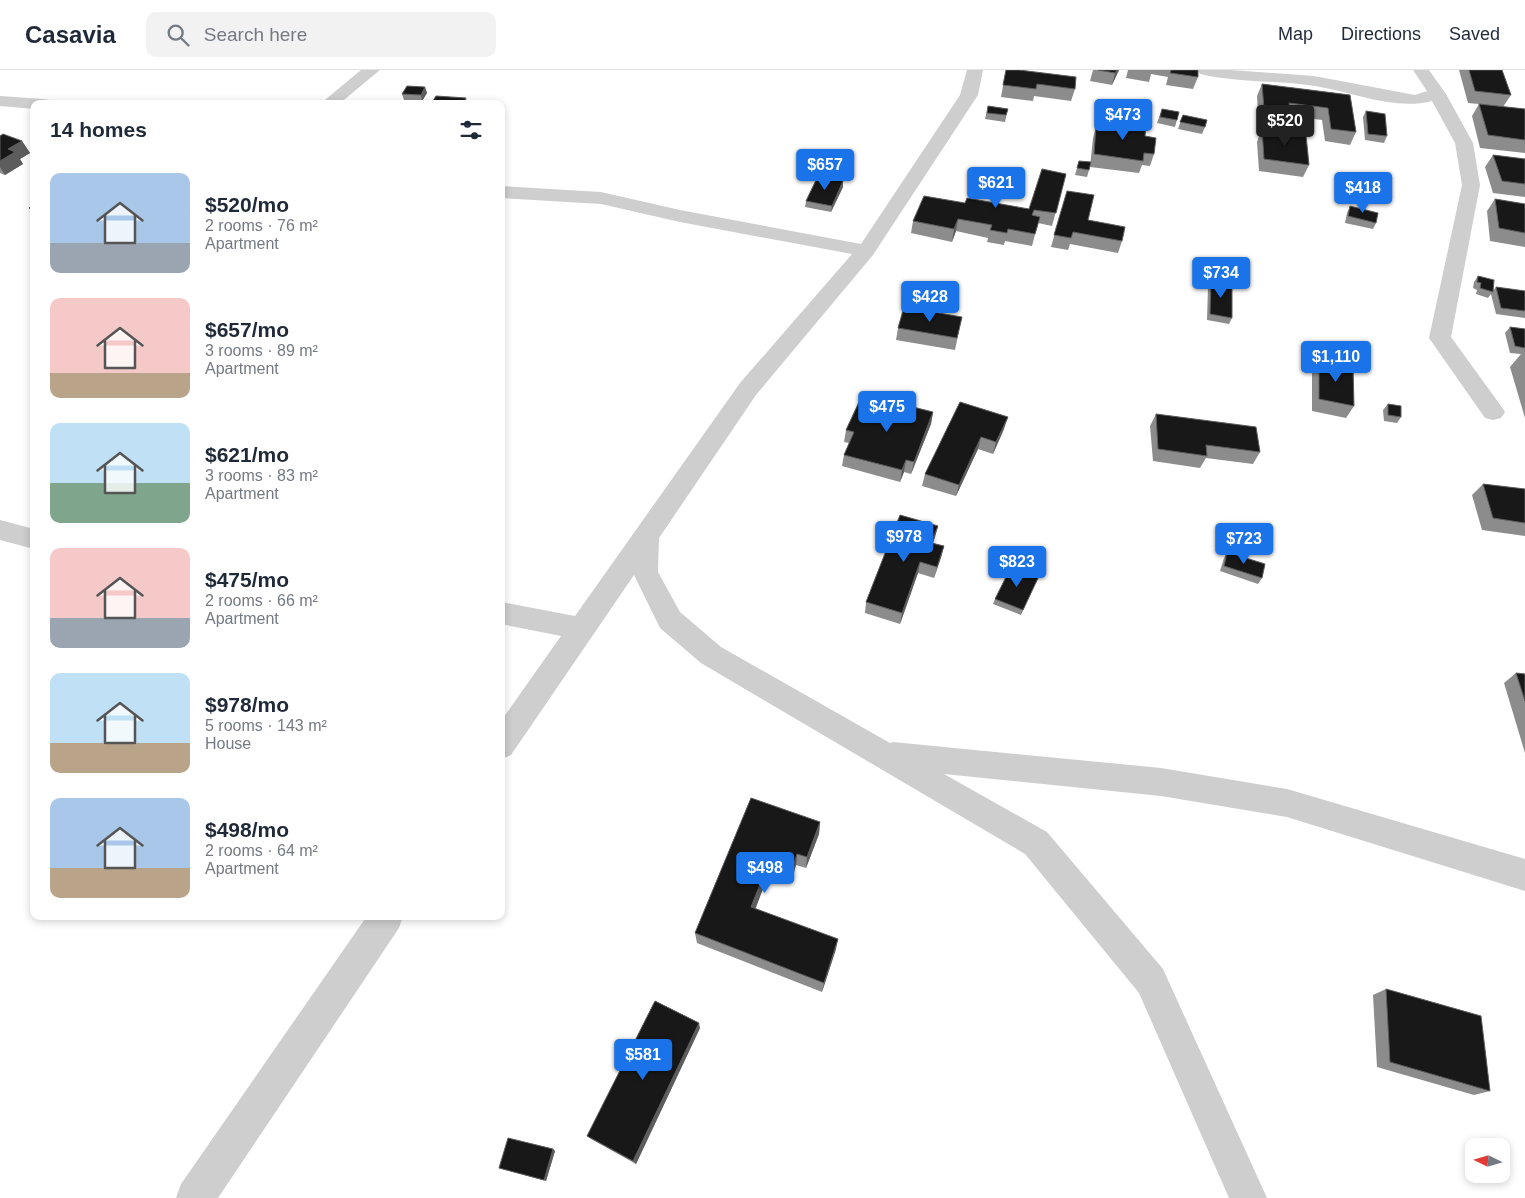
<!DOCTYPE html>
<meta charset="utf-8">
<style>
:root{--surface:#fff;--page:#f2f2f3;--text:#1f2937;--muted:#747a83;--line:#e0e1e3;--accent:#1a73e8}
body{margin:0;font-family:Arial,sans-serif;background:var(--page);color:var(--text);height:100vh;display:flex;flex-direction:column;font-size:19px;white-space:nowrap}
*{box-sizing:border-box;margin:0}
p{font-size:16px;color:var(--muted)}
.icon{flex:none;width:28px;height:28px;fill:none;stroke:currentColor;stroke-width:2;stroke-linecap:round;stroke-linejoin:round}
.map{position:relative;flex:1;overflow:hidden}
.sheet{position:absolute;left:30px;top:30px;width:475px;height:820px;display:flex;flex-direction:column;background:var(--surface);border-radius:10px;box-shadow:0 2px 8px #0003}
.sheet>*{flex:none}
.needle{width:32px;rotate:275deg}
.buttons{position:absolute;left:1465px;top:1068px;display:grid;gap:10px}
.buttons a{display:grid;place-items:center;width:45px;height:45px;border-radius:10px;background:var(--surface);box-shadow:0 2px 8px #0003;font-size:25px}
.price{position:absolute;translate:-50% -42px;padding:0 11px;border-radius:5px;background:var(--accent);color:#fff;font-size:16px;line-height:32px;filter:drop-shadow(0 1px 2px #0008)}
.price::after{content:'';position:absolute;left:50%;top:30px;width:15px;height:11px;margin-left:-8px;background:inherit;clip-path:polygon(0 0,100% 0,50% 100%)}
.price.on{background:#222;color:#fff}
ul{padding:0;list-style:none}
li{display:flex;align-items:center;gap:15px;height:125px;padding:0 20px}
li span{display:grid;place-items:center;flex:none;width:140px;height:100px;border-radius:10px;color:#555}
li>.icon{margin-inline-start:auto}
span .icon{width:60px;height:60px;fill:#fffc;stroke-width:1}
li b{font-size:21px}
h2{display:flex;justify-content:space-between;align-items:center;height:60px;padding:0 20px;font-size:21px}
header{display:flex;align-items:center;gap:30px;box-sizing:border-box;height:70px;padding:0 25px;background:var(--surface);border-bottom:1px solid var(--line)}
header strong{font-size:24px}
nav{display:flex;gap:28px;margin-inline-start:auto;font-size:18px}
.search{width:350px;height:45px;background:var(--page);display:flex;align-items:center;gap:12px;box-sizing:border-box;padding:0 18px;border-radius:10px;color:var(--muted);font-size:19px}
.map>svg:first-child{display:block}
</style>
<header>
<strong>Casavia</strong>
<div class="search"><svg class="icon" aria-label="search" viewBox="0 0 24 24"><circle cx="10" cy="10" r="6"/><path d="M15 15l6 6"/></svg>Search here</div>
<nav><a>Map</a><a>Directions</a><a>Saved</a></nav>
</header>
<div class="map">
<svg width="1525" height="1128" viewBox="0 0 1525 1128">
<rect width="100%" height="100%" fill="#fff"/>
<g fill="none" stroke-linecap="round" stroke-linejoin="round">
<path fill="#cecece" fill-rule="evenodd" d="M361,0H380L339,34H320Z
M967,0H983L978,25L873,185L756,325L659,468L658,502L680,542L721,577L890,673L893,672L1161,698L1287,719L1525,789V821L1287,747L1161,726L944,704L1047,762L1163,899L1267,1128H1229L1139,923L1025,784L701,593L660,558L634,505L511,685L501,689V651L561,566L501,554V532L575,546L740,313L852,184L680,152L601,134L501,128V116L601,122L680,140L861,174L960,25Z
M1198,0H1231L1314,6L1415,25L1427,21L1413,0H1429L1446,24L1473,73L1480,115L1451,267L1501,336L1505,342L1501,348L1493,350L1485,348L1429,268L1462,115L1455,73L1432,31C1395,41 1353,22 1315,16C1277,10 1238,13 1200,4Z
M0,26L43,29L49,30L51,34H34V39L0,36Z
M0,450L34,459V479L0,470Z
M367,846H403L399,858L218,1128H176L181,1114Z"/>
</g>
<path fill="#8c8c8c" d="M1006,0L1075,19L1071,31L1034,26L1033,31L1001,27Z
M1093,0H1119L1112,15L1090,11Z
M1128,0H1198V7L1193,19L1166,15L1168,7L1151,4L1149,12L1126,8Z
M1459,0H1502L1511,25L1503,37L1525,39V83L1480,78L1472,46L1479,34L1468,33Z
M1262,14L1350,25L1356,62L1350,75L1325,71L1322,50L1291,46V54L1287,63L1309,95L1303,107L1259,101L1257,72L1260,63H1259L1257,26Z
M425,17L427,23L422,31L404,30L402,24Z
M988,36L1008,39L1005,52L985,49Z
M1162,39L1179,42L1175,57L1157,53Z
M1366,41L1387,66L1384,73L1365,70L1363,47Z
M1183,45L1205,57L1202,64L1178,59Z
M1103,50L1145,66L1154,84L1150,96L1142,95L1139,103L1090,97L1093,68L1096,56H1101Z
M0,66L22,71L30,83L20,89L23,94L5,105L0,103Z
M1493,85L1525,89V127L1493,123L1485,97Z
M1079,91L1089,100L1087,107L1075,105Z
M1066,104L1052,156L1038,153L1032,176L1005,171L1004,175L987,172L988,168L956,161L952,172L911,163L913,151L965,133L1029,139Z
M843,117L831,142L805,137L806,131Z
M1067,121L1088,150L1122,171L1118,183L1070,174L1068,180L1051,177Z
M1495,129L1525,134V177L1490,171L1487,141Z
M34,135V144L29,138Z
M1350,136L1376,153L1373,159L1345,153L1347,143Z
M1478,206L1493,221L1496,217L1525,221V248L1496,244L1491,224L1488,228L1476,224L1477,220L1473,218L1474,212Z
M1211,211L1232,248L1229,254L1207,250L1208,217Z
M962,247L955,280L896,270L898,258Z
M1510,257L1525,259V348L1510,297L1521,284L1510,283L1505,263Z
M1319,289L1354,336L1346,348L1312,341V301Z
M960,332L1004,359L993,384L978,379L956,426L922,416L925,404Z
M1388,334L1401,347L1397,353L1384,351L1383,340Z
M872,336L900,337L933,342L931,354L911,404L904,402L900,412L842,396L844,385L849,373L844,372L846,360Z
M1156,344L1260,382L1253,394L1206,388L1200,398L1153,391L1150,356Z
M1483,414L1525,419V466L1482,460L1472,425Z
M938,456L933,473L944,476L934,508L918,503L900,554L865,543L866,532Z
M1227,482L1262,508L1258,514L1220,501L1224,488Z
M1036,512L1021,545L993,534L995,529Z
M1516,603L1525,604V683L1504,613Z
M751,728L820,752L819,764L806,798L796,795L791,812L769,803L755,838L836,879L822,922L697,873L695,863Z
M1386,919L1490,1021L1474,1025L1377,997L1373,925Z
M700,958L636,1094L591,1069L587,1066Z
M553,1079L555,1081L546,1111L499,1098Z"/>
<path fill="#5d5d5d" d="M1117,0H1119L1112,15L1115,3Z
M425,17L427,23L422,31L421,25Z
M466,28L467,34H463Z
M22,71L30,83L20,89L23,94L5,105L0,97V91L8,79Z
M843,111V117L831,142L832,136Z
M958,149L956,161L952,172L954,159Z
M933,342L931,354L911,404L914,392Z
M1008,347L1004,359L993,384L996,372Z
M981,367L978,379L956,426L959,415Z
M906,390L904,402L900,412L902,400Z
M938,456L935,467L929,484L931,473Z
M944,476L941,488L934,508L937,497Z
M920,492L918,503L900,554L902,543Z
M820,752L819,764L806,798L807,787Z
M797,784L796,795L791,812L792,800Z
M769,792V803L752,848L751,837Z
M838,869L836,879L822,922L824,913Z
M699,953L700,958L636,1094L633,1091Z
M553,1079L555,1081L546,1111L544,1110Z"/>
<path fill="#181818" stroke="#5d5d5d" d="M1006,0H1019L1076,7L1075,19L1037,14L1036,19L1003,15Z
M1098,0H1117L1115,3Z
M1171,0H1198V7L1170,3Z
M1469,0H1502L1511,25L1475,21Z
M1262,14L1350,25L1356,62L1331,59L1328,38L1289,33L1291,54L1265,51Z
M407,16L425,17L421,25L402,24Z
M436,26L466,28L463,34H431Z
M1479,34L1525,39V70L1488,65Z
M988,36L1008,39L1006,45L987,43Z
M1162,39L1179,42L1177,50L1160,47Z
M1366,41L1385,44L1387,66L1368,64Z
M1183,45L1207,50L1205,57L1180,52Z
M1103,50L1146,56L1145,66L1156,68L1154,84L1144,83L1143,91L1094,84L1096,56H1102Z
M1262,59L1306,65L1309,95L1264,89Z
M3,64L22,71L8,79L15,82L0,91V66Z
M1493,85L1525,89V114L1502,111Z
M1079,91L1091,92L1089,100L1077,98Z
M1042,99L1066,104L1056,143L1034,140L1032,145L1040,147L1035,164L1008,159L1007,163L990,160L992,155L958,149L954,159L913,151L924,126L965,133L967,128L1029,139Z
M818,106L843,111L832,136L806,131Z
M1067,121L1094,125L1088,150L1125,157L1122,171L1073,162L1071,168L1054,165Z
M1495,129L1525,134V163L1499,158Z
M34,135V139L29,138Z
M1350,136L1378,143L1376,153L1348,146Z
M1478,206L1494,210L1493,222L1480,218L1481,213L1477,212Z
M1211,211L1232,214V248L1210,244Z
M1496,217L1525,221V241L1501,238Z
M904,237L962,247L957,268L898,258Z
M1510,257L1525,259V278L1515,276Z
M1319,289L1353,296L1354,336L1319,329Z
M874,330L900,337L901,334L933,342L914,392L906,390L902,400L844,385L854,362L846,360L859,332L872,336Z
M960,332L1008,347L996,372L981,367L959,415L925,404Z
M1388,334L1401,336V347L1388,345Z
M1156,344L1256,357L1260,382L1206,375L1207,386L1158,379Z
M1483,414L1525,419V453L1493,448Z
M900,445L938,456L931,473L944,476L937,497L920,492L902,543L866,532Z
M1227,482L1265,494L1262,508L1224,496Z
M1012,495L1039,506L1023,540L995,529Z
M1516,603L1525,604V631Z
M751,728L820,752L807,787L797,784L792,800L769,792L751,837L838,869L824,913L695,863Z
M1386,919L1481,946L1490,1021L1390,992Z
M655,931L699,953L633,1091L587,1066Z
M508,1068L553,1079L544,1110L499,1098Z"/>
</svg>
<div class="buttons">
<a><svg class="needle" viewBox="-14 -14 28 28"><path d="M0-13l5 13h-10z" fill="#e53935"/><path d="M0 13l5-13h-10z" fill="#747a83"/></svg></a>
</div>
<b class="price" style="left:1123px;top:71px">$473</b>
<b class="price on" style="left:1285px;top:77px">$520</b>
<b class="price" style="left:825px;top:121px">$657</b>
<b class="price" style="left:996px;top:139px">$621</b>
<b class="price" style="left:1363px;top:144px">$418</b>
<b class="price" style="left:1221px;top:229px">$734</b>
<b class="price" style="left:930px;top:253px">$428</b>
<b class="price" style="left:1336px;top:313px">$1,110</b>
<b class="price" style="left:887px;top:363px">$475</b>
<b class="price" style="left:904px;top:493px">$978</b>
<b class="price" style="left:1244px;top:495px">$723</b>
<b class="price" style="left:1017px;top:518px">$823</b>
<b class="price" style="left:765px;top:824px">$498</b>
<b class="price" style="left:643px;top:1011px">$581</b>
<section class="sheet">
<h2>14 homes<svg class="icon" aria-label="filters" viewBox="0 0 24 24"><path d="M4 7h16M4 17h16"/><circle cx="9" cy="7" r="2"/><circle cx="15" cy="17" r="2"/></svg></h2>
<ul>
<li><span style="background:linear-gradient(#a9c7e8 70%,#9aa5b1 0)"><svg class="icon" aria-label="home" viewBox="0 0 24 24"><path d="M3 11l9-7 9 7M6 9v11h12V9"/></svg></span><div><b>$520/mo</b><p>2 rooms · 76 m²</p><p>Apartment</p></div></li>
<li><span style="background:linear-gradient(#f6c9c9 75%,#b9a48a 0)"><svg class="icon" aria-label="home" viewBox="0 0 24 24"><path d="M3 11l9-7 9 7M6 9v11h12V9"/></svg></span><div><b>$657/mo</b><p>3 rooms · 89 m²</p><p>Apartment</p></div></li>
<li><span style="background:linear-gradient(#bfe0f5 60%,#7fa58c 0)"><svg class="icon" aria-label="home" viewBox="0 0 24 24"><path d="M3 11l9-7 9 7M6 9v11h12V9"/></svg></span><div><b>$621/mo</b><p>3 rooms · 83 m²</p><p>Apartment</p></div></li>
<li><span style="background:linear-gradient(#f6c9c9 70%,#9aa5b1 0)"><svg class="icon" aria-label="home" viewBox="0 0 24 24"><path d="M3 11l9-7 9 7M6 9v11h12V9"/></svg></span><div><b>$475/mo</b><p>2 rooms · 66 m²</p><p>Apartment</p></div></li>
<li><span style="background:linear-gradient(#bfe0f5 70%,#b9a48a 0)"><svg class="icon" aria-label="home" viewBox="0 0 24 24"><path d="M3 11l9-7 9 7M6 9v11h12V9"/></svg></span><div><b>$978/mo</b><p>5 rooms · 143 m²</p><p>House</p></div></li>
<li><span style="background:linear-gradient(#a9c7e8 70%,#b9a48a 0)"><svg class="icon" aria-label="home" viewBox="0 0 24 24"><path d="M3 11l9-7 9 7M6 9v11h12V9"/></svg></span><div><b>$498/mo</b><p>2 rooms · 64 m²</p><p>Apartment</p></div></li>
</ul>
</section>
</div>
